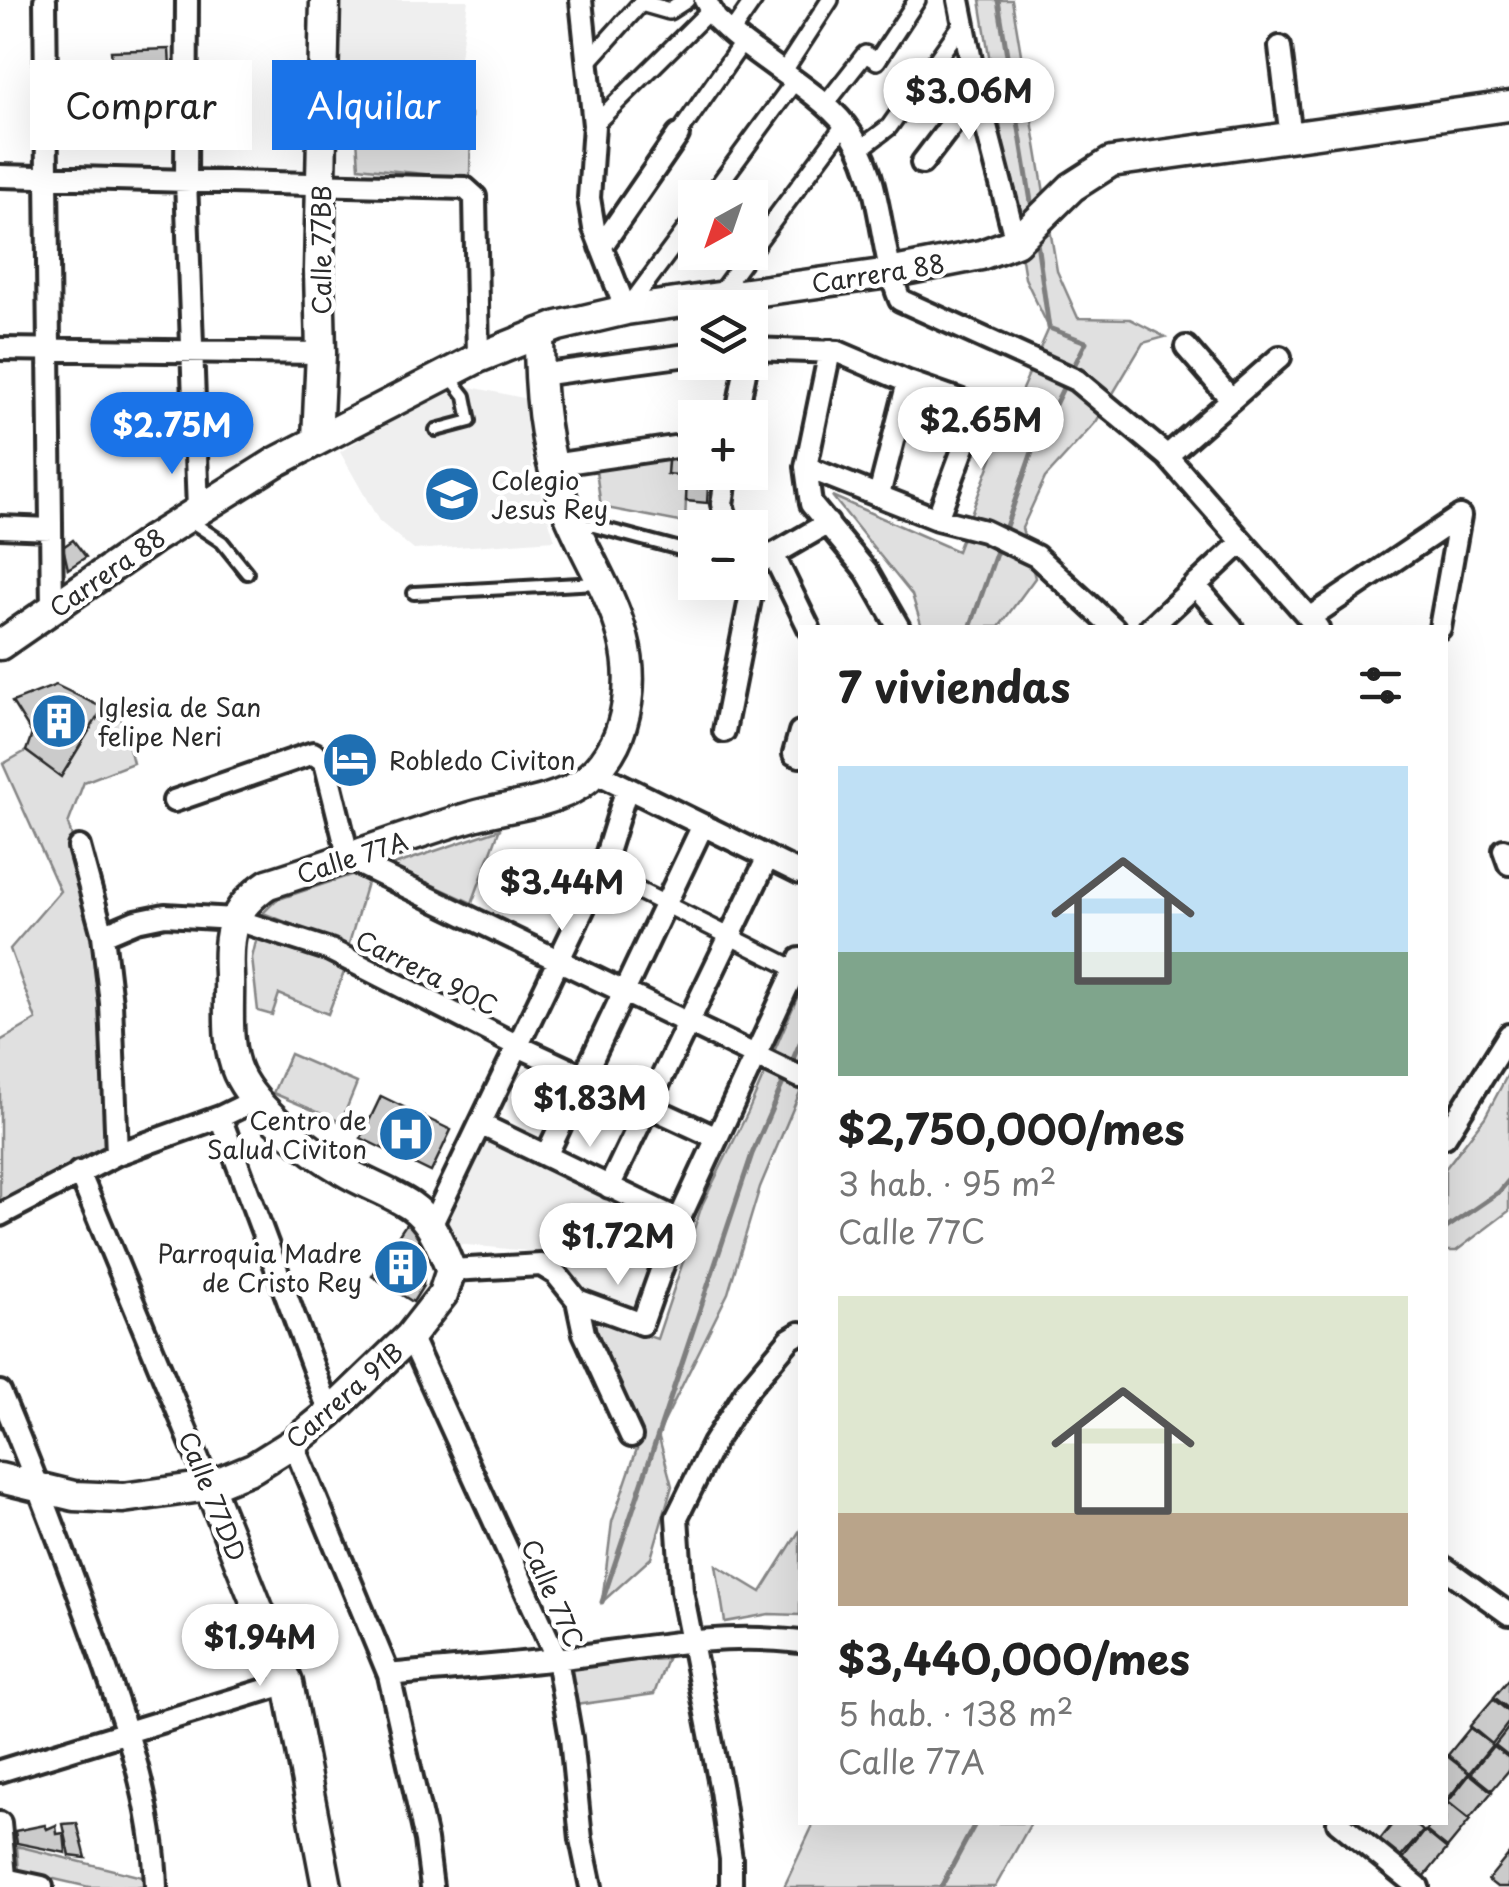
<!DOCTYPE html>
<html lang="es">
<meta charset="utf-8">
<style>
:root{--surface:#fff;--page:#f6f6f6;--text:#222;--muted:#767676;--accent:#1a73e8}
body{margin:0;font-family:"Playpen Sans",sans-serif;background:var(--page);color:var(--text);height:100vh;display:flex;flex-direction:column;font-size:38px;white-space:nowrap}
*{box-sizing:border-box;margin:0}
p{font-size:32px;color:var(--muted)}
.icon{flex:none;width:55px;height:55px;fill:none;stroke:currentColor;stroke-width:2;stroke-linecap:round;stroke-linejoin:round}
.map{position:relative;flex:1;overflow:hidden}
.details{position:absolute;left:798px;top:625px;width:650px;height:1200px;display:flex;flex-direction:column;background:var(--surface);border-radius:0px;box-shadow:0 10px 40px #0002}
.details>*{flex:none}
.banner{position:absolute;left:30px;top:60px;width:618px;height:90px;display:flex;gap:20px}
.needle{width:65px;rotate:220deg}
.controls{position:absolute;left:678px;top:180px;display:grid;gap:20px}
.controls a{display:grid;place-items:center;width:90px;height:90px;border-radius:0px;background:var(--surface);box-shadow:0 10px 40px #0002;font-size:50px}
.price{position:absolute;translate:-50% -85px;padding:0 22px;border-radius:35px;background:#fff;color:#222;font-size:32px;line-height:65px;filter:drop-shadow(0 2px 5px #0008)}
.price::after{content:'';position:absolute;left:50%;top:60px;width:30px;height:22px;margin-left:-15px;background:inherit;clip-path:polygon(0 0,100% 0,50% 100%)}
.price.on{background:var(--accent);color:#fff}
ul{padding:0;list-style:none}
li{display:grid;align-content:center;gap:20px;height:530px;padding:0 40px}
li span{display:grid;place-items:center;height:310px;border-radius:0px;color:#555}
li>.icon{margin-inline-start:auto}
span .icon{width:180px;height:180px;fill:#fffc;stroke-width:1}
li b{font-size:42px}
h2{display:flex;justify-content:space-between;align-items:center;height:120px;padding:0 40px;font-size:42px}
.pill{padding:0 35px;border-radius:0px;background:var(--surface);box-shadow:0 10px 40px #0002;font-size:35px;line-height:90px}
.pill.on{background:var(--accent);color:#fff}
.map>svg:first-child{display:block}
</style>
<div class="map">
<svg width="1509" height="1887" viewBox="0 0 1509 1887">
<rect width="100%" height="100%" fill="#fff"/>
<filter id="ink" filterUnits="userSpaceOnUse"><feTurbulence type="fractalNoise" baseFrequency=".01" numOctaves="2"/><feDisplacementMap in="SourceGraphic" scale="20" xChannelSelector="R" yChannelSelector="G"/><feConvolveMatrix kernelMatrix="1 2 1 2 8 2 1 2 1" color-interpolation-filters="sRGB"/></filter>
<g filter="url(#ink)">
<path fill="#efefef" d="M341,0H468L456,86L342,85Z
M461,385L528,399L532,467L555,540L414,550L379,521L340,452L398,415Z
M483,1138L670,1226L629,1314L588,1295L558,1254L457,1244L445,1219Z"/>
<path fill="#e0e0e0" stroke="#868686" stroke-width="2.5" d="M980,0H1012L1057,271L1078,318L1130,319L1165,337L1143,343L1096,422L1045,478L1022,528L1035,578L999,627H922L912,595L832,496L957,551L994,453L1049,328L1025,278Z
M355,109L471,114L470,179L359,167Z
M669,451L667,474L687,476L685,523L601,507L595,463Z
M118,705L133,763L84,782L68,824L89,891L95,938L99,1002L106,1045L107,1148L0,1207V1041L36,1020L10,949L60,891L3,764L26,751L61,776L103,708Z
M500,828L472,903L391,866L500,829Z
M360,872L369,876L348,947L263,913L276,900Z
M258,933L346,967L328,1014L279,994L272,1015L258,1011L252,958Z
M800,991V1092L760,1187L728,1293L658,1434L672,1486L651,1558L602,1602L612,1522L642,1434L588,1316L657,1339L702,1205L748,1112Z
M290,1054L357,1083L341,1122L273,1093Z
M1509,1072V1211L1456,1251H1445V1169L1485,1117Z
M800,1530V1615L769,1614L725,1622L716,1565L761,1592Z
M667,1659L654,1694L575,1705L565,1665Z
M814,1823V1822L1031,1823L995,1887H784Z
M17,1846L150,1879L152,1887H89L19,1871Z"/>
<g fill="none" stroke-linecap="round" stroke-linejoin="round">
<path stroke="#7e7e7e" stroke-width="5" d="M998,0L1033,214
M1036,235L1049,328L1086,342L1070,374
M1003,535L1032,452L1065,384
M970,628L999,545
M790,1066L800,1043
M1445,1229L1499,1192L1509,1180
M602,1602L752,1154L786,1076
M941,1887L976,1822"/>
</g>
<path fill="#cbcbcb" stroke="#2b2b2b" stroke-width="2.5" d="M169,49L170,67L113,69L111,51Z
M669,451L695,453V472H709L707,503L686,501L687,476L667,474Z
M73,540L86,557L68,569L63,547Z
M56,685L103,708L61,777L26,751L32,734L12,702Z
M381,1096L451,1130L431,1172L361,1138Z
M408,1221L415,1225L425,1259L423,1286L413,1302L372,1276Z
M1509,1679V1709L1494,1697Z
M1493,1699L1509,1712V1722L1492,1744L1470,1726Z
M1509,1727V1756L1495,1745Z
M1470,1728L1492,1745L1469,1773L1448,1755Z
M1493,1746L1509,1758V1770L1492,1790L1471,1773Z
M1447,1756L1469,1773L1446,1801L1445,1759Z
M1470,1774L1492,1792L1469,1819L1448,1802Z
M1449,1803L1470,1820L1447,1848L1426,1831L1433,1822H1445V1808Z
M1394,1822H1413L1423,1831L1400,1858L1379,1841Z
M77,1823L86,1858L70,1856L63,1824Z
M45,1825L47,1829L56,1825L57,1834L64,1833L66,1853L17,1843L15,1831Z
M1425,1831L1447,1849L1424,1877L1403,1859Z
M1509,1854V1887H1497L1488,1880Z"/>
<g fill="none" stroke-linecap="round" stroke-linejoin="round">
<g stroke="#2b2b2b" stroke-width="18">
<path id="service" d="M436,430L470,421L465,396L450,377
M189,520L222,542L247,573
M580,526H594L695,553
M414,593L597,583"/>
</g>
<g stroke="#2b2b2b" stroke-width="22">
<path id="pedestrian" d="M731,33L754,0
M588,62L641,3L669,11L686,0
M782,74L830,0
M825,105L865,54L877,61L917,0
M594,125L710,10
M678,135L742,43
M860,149L889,127L962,24
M709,198L794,82
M750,252L845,124
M717,297L750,252
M626,310L695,217
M601,872L795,969"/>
</g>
<g stroke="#2b2b2b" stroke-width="28">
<path id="minor" d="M45,0L52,611
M187,0L186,180L198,510
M581,0L594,125L589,198L594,228L626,310
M705,0L716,19L731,33C763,61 821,94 845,125C884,174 877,244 900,300L1076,380L1167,456L1318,628
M959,0L977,91L1016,242
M1280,47L1291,138
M922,163L977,91
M0,176L465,188L475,197L478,358
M601,247L678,135
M1186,347L1231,399
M0,349L321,353
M750,349L838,352L908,382L979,407L937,519
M830,351L806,467L811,504L867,572L899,628
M539,375L695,354
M736,418L747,362
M1167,456L1280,357
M552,465L695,444
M806,467L937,519L984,531L1036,556L1114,628
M727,472L722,504L729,528
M879,495L908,382
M0,527L51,529
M773,554L809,628
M750,568L828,523
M1195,585L1232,628
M1309,618L1460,516
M1150,628L1242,542
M1440,628L1460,516
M724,731L751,594L749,582
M800,732L794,754L800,756
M595,772L800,873
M174,801L313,753L325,762L349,859L800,1077
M79,847L103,935L111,1003L117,1154
M1504,850L1509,864
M103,935L136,921L165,915L234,919L330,950L518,1046L715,1137
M220,1117L330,1413
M480,1124L679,1220
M1445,1137L1509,1035
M546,1156L703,825
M79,1172L209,1486
M609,1187L768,857
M0,1215L117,1154L220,1117L255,1100
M431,1226L601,872L627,788
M451,1270L541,1265L556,1274L577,1300L642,1324L679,1220L800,959
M577,1300L584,1333L631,1436
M410,1336L557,1659L571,1738L581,1839L591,1887
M0,1392C34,1472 64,1553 94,1635C123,1718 153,1799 156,1887
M293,1443L389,1675L426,1840L432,1887
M1445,1568L1509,1614
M389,1675C447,1669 506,1666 564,1658C642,1648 722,1632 800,1642
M0,1771L288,1683
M1338,1822L1418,1887
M0,1823L6,1887
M0,1878L42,1887
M731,1887V1859L721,1790L682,1591L677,1517L713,1444L747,1390L790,1339L800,1333"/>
</g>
<g stroke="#2b2b2b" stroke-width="35">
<path id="tertiary" d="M317,439L321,353L319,271L325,0
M0,645L153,539L276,462L478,358L558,326L626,310L889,273L981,255L1016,242L1072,187L1111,162L1509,106
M0,1478L74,1496L123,1498L209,1486L253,1468L293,1443L330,1413L410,1336L443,1294L451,1270C441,1247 433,1221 411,1206C391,1192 365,1184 344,1171C309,1151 255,1110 238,1073C225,1044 230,1007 229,975C227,932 231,909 268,884C336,863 402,837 470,817C503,807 541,805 572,789C596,777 615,750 622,725C649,635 590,575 562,497C543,445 539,387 539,333
M209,1486L288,1683L327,1887"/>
</g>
<use href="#service" stroke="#fff" stroke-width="10"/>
<use href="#pedestrian" stroke="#fff" stroke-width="15"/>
<use href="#minor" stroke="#fff" stroke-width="20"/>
<use href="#tertiary" stroke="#fff" stroke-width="28"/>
</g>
</g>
<defs>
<g id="school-disc" transform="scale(2.875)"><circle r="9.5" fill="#1f6fb2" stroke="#fff"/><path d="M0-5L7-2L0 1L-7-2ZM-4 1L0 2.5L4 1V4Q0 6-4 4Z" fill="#fff"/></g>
<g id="building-disc" transform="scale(2.875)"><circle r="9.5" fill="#1f6fb2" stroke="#fff"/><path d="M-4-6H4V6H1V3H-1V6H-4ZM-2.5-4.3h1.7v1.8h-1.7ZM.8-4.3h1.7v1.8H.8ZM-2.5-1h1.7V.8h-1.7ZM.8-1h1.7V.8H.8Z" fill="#fff"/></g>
<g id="hotel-disc" transform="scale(2.875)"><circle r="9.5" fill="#1f6fb2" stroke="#fff"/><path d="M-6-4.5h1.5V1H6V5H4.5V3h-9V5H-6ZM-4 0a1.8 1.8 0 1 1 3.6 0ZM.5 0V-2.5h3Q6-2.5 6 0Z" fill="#fff"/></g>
<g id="hospital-disc" transform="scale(2.875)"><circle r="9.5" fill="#1f6fb2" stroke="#fff"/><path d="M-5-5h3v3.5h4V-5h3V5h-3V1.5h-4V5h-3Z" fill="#fff"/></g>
</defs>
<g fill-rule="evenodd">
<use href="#school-disc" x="452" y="494"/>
<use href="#building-disc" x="59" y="721"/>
<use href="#hotel-disc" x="350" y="760"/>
<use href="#hospital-disc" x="406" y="1134"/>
<use href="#building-disc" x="401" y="1267"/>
</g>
<g text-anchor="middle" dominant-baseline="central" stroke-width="9" stroke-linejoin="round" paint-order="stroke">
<g font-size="25" fill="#2b2b2b" stroke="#fff">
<text transform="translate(321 250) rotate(-90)">Calle 77BB</text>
<text transform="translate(878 273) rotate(-9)">Carrera 88</text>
<text transform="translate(107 572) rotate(-35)">Carrera 88</text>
<text transform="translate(352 857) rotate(-18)">Calle 77A</text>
<text transform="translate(427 972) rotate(27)">Carrera 90C</text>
<text transform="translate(344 1395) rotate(-41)">Carrera 91B</text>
<text transform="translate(213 1496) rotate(68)">Calle 77DD</text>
<text transform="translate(553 1593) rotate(66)">Calle 77C</text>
</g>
<g font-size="25" fill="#2b2b2b" stroke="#fff" text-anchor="start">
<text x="491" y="480">Colegio<tspan x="491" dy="29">Jesus Rey</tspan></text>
<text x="98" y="707">Iglesia de San<tspan x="98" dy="29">felipe Neri</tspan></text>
<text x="389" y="760">Robledo Civiton</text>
<text x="367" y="1120" text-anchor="end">Centro de<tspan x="367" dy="29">Salud Civiton</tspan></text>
<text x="362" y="1253" text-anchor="end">Parroquia Madre<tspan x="362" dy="29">de Cristo Rey</tspan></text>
</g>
</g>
</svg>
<div class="controls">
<a><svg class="needle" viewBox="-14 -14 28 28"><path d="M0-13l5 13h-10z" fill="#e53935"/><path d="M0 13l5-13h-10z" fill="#767676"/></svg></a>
<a><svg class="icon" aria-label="layers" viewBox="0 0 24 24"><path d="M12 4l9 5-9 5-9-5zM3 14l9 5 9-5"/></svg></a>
<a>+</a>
<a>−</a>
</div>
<b class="price" style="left:969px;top:143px">$3.06M</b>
<b class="price" style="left:981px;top:472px">$2.65M</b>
<b class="price on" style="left:172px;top:477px">$2.75M</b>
<b class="price" style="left:562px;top:934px">$3.44M</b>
<b class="price" style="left:590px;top:1150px">$1.83M</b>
<b class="price" style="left:618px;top:1288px">$1.72M</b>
<b class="price" style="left:260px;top:1689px">$1.94M</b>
<div class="banner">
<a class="pill">Comprar</a>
<a class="pill on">Alquilar</a>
</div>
<section class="details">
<h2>7 viviendas<svg class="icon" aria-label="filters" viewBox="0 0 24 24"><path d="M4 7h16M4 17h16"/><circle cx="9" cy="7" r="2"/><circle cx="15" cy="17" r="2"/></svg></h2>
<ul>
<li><span style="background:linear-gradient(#bfe0f5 60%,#7fa58c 0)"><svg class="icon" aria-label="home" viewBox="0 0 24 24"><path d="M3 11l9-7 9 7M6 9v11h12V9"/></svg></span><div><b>$2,750,000/mes</b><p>3 hab. · 95 m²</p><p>Calle 77C</p></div></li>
<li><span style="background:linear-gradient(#dfe7d0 70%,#b9a48a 0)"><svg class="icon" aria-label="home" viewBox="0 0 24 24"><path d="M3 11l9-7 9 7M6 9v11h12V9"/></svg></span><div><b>$3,440,000/mes</b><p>5 hab. · 138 m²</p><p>Calle 77A</p></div></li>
</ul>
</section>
</div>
